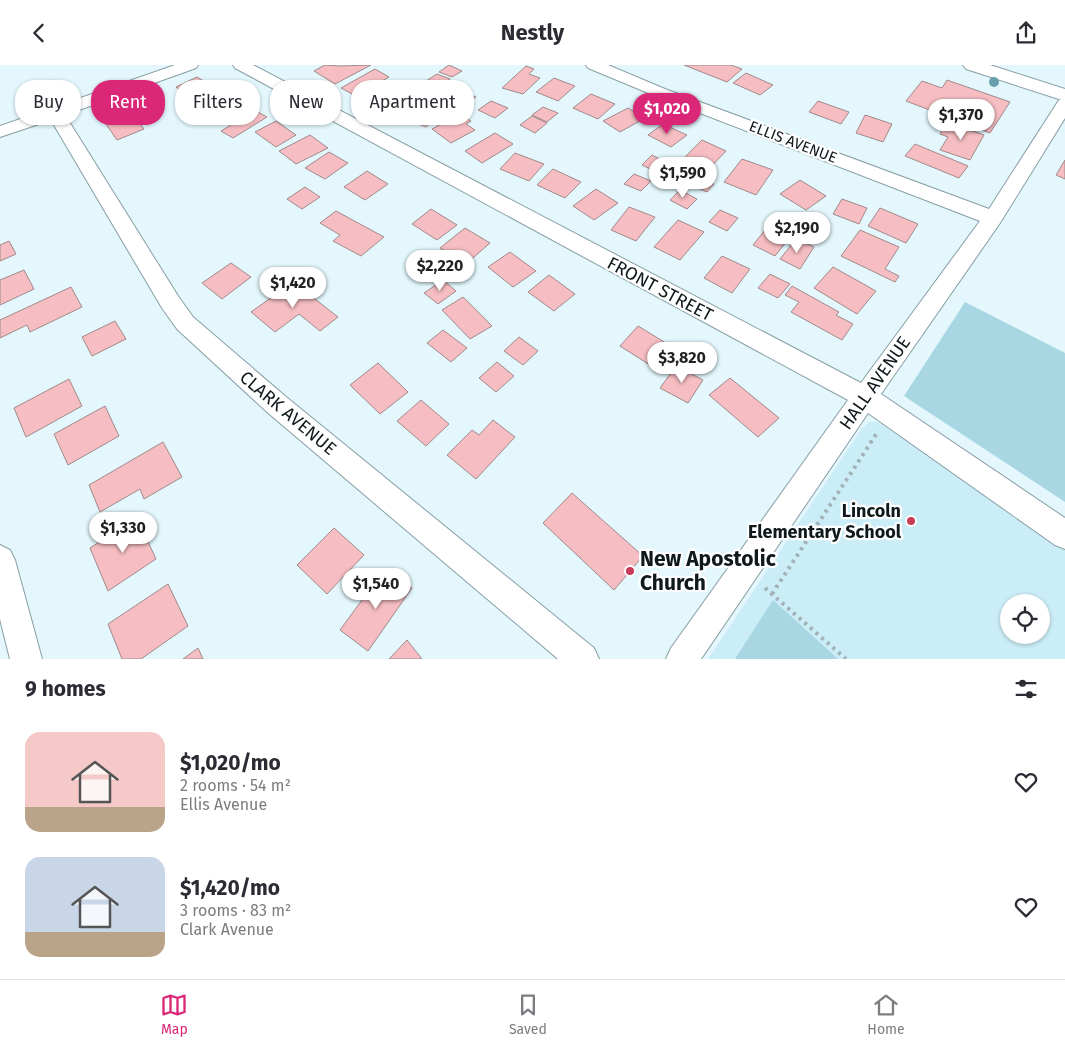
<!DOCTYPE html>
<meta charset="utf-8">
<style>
:root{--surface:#fff;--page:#f2f2f3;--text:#2b2b33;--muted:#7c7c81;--line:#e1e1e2;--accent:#db2777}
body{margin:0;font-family:"Fira Sans",sans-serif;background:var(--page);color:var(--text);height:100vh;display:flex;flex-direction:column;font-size:19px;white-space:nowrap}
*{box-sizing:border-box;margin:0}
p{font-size:16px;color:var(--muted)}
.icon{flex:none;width:28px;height:28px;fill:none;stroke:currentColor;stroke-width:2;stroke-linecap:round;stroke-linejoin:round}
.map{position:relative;height:594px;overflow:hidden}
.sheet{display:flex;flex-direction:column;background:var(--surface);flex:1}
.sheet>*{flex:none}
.guide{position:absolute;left:15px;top:15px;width:500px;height:45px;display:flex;gap:10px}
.buttons{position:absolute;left:1000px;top:529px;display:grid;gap:10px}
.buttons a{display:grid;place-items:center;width:50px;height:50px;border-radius:50%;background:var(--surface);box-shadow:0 1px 4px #0004;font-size:25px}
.price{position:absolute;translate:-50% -42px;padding:0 11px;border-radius:18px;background:#fff;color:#222;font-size:16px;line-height:32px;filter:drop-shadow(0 1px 2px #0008)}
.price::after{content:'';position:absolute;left:50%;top:30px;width:15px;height:11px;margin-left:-8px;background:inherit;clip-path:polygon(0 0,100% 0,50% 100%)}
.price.on{background:var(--accent);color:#fff}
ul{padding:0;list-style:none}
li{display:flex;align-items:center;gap:15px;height:125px;padding:0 25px}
li span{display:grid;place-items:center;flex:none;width:140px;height:100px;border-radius:15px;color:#555}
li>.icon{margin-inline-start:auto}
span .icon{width:60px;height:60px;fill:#fffc;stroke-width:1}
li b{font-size:21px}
h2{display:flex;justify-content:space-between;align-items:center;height:60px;padding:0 25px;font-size:21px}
.pill{padding:0 18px;border-radius:20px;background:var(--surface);box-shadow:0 1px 4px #0004;font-size:18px;line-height:45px}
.pill.on{background:var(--accent);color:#fff}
header{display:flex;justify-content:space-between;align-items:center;height:65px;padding:0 25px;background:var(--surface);font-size:22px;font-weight:700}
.menu{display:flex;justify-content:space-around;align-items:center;height:70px;border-top:1px solid var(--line);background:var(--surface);font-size:14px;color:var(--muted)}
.menu a{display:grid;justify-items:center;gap:2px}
.menu .on{color:var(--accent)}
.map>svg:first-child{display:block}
</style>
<header><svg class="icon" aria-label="back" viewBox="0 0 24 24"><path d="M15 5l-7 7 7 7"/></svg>Nestly<svg class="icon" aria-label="share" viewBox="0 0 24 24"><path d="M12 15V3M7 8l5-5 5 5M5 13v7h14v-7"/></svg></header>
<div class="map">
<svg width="1065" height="594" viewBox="0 0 1065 594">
<rect width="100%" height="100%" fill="#e3f7fd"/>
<path fill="#cbedf7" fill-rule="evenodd" d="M869,357H877L922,384L1065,485V594H708L862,363ZM1009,538H1041V570H1009Z"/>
<path fill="#a8d7e3" d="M965,237L1065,288V437L904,331Z
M773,535L838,594H735Z"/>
<path fill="#f6bec2" stroke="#a0898a" d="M325,0L340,1L371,0L335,19L314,6Z
M449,0L462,6L452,12L439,7Z
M684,0H731L742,4L727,17Z
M526,1L534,4L529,9L540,13L523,29L502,23Z
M375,4L389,12L356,31L341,23Z
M746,8L773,20L760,30L733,18Z
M437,9L450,14L439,22L426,16Z
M197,12L212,21L190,32L176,22Z
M554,13L575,21L558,36L536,27Z
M54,15L60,24L25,35L20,27Z
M947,15L1010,37L990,68L906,36L922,16L942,23Z
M394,20L413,28L390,44L372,35Z
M225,26L238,39L214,48L202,35Z
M466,28L476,32L464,41L454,36Z
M591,29L615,39L598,54L573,43Z
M491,36L508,43L495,53L478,45Z
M818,36L849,47L841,59L809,47Z
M419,40L442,49L426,62L403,53Z
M247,41L267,52L233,73L221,66L231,60L222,55Z
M127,42L144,64L117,75L101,52Z
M543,42L558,48L547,57L532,50Z
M628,43L645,53L620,67L603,56Z
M460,49L471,56L466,59L475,65L451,78L432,64Z
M865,50L892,59L883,77L856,68Z
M532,51L547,58L535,68L520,60Z
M276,56L296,70L276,82L255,67Z
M947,57L984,70L970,95L940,85L948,72L940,69Z
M663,59L687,70L671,82L648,70Z
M495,68L513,79L482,98L465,86Z
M310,70L328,83L296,99L279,86Z
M702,75L726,86L707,106L682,95Z
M915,79L968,101L959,113L905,91Z
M329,87L348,98L325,114L305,103Z
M515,88L544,99L529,116L500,104Z
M652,90L669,99L659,108L642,100Z
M742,94L773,105L756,130L724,117Z
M1065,95V114L1056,110Z
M553,104L581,117L565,133L537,120Z
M367,106L388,119L365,135L344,122Z
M634,109L651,116L641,126L624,119Z
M698,112L714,119L707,127L691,120Z
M800,115L826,131L806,145L780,129Z
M305,122L320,132L302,144L287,134Z
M596,124L618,138L594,155L573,141Z
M680,125L697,134L687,144L670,135Z
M842,134L867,143L859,159L833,149Z
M629,142L655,152L636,176L611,165Z
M880,143L918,159L906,178L868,161Z
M431,144L457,160L437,175L412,159Z
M720,145L738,153L727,166L709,157Z
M336,146L384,172L361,191L333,176L340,170L320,158Z
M678,155L704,167L680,195L654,182Z
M465,163L490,178L466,199L440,183Z
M765,165L787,176L775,191L753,180Z
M860,165L899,182L885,204L899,211L895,217L841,191Z
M796,174L814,182L800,204L780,194Z
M9,176L16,189L0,196V180Z
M510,187L536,206L513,222L488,202Z
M722,191L750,204L732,228L704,213Z
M231,198L251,212L222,234L202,218Z
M833,202L876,226L857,249L814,223Z
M24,205L34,224L0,240V215Z
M770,209L790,219L778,233L758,223Z
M549,210L575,229L554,246L528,227Z
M443,215L456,226L438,239L424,228Z
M293,217L338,252L320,266L299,249L275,267L251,247Z
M792,221L839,247L836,250L853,259L842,275L791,247L799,237L785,230Z
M71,222L82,242L30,267L27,260L0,273V255Z
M463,232L492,261L470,274L442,245Z
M115,256L126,274L92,291L82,272Z
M638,261L674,283L656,304L620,281Z
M443,265L467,283L451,297L427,278Z
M519,272L538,286L523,300L504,286Z
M497,297L514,311L496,327L479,313Z
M378,298L408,327L380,349L350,320Z
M676,301L703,315L688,338L660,323Z
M730,313L779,353L758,372L709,330Z
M69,314L82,341L26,372L14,343Z
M421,335L449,359L426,381L397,356Z
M105,341L119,371L68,400L54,369Z
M493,355L515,372L476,414L447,390L472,365L479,370Z
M163,377L182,412L144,434L140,424L100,447L89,420Z
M572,428L643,491L614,525L543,458Z
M137,453L156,494L108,526L90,483Z
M334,463L364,490L327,529L297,500Z
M384,505L412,523L368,586L340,565Z
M168,519L188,561L141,594H122L108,559Z
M407,575L422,594H389Z
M198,583L203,594H183Z"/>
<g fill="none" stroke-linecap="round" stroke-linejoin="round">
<g stroke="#879ea4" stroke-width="2">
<path id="minor" d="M175,0H198L196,3L65,50L178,231L193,252L285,331L594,583L599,594H558L267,347L177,264L162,243L51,55L0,72V61Z
M233,0H253L861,318L980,156L653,30L588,3L586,0H608L665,24L989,144L1059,35L1065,34V53L1000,158L881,329L1065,453V484L1055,480L868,348L701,594H666L671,583L848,335L235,3Z
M0,480L10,485L15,495L42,594H10L0,554Z"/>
</g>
<g stroke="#879ea4" stroke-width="2">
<path id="tertiary" d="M963,0H990L1065,24V36L966,4Z"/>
</g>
<path stroke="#a1b1b6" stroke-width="4" stroke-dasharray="3 4.5" stroke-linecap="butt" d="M765,523L846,594
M772,529L877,368"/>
<use href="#minor" fill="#fff" fill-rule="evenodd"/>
<use href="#tertiary" fill="#fff" fill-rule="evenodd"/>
</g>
<circle fill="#66a0ac" cx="994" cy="17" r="5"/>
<g fill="#cb3b57" stroke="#fff" stroke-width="2">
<circle cx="911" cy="456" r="5"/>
<circle cx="630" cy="506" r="5"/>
</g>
<g text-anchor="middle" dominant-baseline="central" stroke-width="4.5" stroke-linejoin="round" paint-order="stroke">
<g font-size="15" fill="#0f181b" stroke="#fff">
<text transform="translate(793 77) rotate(21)">ELLIS AVENUE</text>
</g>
<g font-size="18" fill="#0f181b" stroke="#fff">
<text transform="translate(660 224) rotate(28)">FRONT STREET</text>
<text transform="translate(875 318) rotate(-55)">HALL AVENUE</text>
<text transform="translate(288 348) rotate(40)">CLARK AVENUE</text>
</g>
<g font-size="18" font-weight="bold" fill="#0f181b" stroke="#fff" text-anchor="end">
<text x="901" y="446">Lincoln<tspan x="901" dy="21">Elementary School</tspan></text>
</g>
<g font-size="21" font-weight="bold" fill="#0f181b" stroke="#fff" text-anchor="start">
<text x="640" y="494">New Apostolic<tspan x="640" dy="24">Church</tspan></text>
</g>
</g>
</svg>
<div class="buttons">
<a><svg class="icon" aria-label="locate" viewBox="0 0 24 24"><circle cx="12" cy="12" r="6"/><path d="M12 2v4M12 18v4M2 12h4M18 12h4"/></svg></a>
</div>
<b class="price on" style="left:667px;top:70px">$1,020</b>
<b class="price" style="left:961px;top:76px">$1,370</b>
<b class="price" style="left:683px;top:134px">$1,590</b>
<b class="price" style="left:797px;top:189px">$2,190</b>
<b class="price" style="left:440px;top:227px">$2,220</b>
<b class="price" style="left:293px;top:244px">$1,420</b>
<b class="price" style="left:682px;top:319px">$3,820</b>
<b class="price" style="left:123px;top:489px">$1,330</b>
<b class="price" style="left:376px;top:545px">$1,540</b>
<div class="guide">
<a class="pill">Buy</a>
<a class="pill on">Rent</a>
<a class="pill">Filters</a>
<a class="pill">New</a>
<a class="pill">Apartment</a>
</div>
</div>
<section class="sheet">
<h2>9 homes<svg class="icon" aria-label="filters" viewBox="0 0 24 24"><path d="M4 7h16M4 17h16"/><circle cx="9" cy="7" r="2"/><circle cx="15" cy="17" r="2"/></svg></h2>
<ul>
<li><span style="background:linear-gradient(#f6c9c9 75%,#b9a48a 0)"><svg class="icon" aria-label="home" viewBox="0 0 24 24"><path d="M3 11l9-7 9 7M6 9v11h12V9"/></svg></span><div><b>$1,020/mo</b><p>2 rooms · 54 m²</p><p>Ellis Avenue</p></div><svg class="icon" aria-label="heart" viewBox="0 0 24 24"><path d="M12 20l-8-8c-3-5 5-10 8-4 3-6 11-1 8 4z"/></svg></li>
<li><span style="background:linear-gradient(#c9d6e8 75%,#b9a48a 0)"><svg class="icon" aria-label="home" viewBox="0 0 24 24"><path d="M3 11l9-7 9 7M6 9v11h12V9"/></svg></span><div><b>$1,420/mo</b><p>3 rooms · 83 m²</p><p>Clark Avenue</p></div><svg class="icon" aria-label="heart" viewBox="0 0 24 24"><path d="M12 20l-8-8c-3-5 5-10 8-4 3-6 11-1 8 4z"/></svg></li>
</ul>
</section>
<nav class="menu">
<a class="on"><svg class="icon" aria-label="map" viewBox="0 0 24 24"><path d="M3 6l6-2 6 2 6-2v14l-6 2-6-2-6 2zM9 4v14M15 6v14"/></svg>Map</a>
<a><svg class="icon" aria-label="saved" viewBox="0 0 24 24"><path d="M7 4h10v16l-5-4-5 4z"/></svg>Saved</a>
<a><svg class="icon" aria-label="home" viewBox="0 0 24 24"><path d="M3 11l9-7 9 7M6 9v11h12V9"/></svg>Home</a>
</nav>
